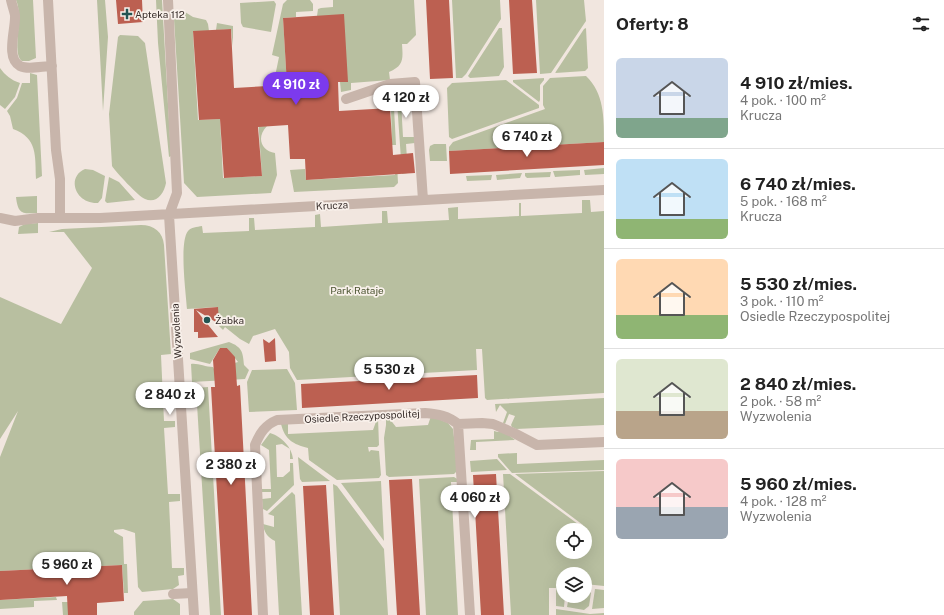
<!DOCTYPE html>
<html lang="pl">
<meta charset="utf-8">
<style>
:root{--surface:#fff;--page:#f2f2f2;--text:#222;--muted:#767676;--line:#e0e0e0;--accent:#7c3aed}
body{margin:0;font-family:"Public Sans",sans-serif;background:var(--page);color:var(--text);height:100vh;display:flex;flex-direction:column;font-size:15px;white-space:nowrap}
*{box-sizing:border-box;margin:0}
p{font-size:13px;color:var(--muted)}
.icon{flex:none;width:22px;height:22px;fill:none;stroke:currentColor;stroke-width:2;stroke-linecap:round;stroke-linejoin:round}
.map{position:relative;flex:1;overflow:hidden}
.sheet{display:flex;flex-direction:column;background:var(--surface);width:340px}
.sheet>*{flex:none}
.fabs{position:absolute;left:556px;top:523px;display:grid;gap:8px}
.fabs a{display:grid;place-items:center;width:36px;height:36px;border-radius:50%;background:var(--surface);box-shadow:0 4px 16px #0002;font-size:20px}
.price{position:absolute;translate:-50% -34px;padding:0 9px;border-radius:14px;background:#fff;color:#222;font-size:13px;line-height:26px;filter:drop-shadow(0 1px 2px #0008)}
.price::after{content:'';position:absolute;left:50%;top:24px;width:12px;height:9px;margin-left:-6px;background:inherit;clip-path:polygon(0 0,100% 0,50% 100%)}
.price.on{background:var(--accent);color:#fff}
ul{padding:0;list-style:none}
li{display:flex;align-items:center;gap:12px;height:100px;padding:0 12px}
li+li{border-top:1px solid var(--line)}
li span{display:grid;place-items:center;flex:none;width:112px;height:80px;border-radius:6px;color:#555}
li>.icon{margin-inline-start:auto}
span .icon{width:48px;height:48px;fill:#fffc;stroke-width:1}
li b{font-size:17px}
h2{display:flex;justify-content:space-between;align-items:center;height:48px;padding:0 12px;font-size:17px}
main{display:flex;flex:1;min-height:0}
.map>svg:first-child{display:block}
</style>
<main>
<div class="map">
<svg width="604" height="615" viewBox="0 0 604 615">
<rect width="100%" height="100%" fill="#f1e6df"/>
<path fill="#b8bfa0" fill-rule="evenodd" d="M16,0H33L36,58L29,61H22C11,53 24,17 16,0Z
M97,0H105L108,37L103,111Z
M156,0H162L171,156L169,157L158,43Z
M287,0H310L313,4V11L296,12V17L283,18L287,85L273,86L279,57L272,55L283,4Z
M333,0H414L416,35L407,44H402C403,59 404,66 389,72L390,80L351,83V90L341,92L340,82H347L317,16L318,9L321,8L333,7Z
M452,0H500L501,19L466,74L462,78H456Z
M536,0H584L586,21L551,73L540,74Z
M274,1L276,4L271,32L243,27L241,23L240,3Z
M185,12L193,17L206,20L208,24L209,31L193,32L198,120L220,119L223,178L262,176L258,117L267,126C256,137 261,151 275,153L277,175L271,193L197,197L184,183L174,19L177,13Z
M217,23L233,26V46L231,29L216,30Z
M499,28H502L504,67L499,76L470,78L468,76Z
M586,28L588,68L585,71L555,73L584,29Z
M120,35L138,36L145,43L166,183C164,194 156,204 145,199C139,197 115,171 112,166L109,114L118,37Z
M0,68C5,75 11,80 20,83L15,97L5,109L0,105Z
M30,73L37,75L42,176L36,179C35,156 38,138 13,129L10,116L7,111L17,98L22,83H30Z
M586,76C604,93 604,117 604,142L449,151V147L453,142L545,109L543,105V86L550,78Z
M544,78V80L540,85V100L539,102L513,82V80Z
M506,80L539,105V108L452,139L449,137L447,88L452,83Z
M397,102H401L403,137H414L415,143L406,144L408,173L402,174Z
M391,108H394L396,145H392Z
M434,144H446L447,161H430L429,150L430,146Z
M397,164L398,183L394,187L294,192L290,170L305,169L306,180L395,175Z
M604,168V174L585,175L584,170Z
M85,169L93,170L105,176L102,198L98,203C75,204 66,177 85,169Z
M580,170V175L555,177L553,171Z
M551,172L550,177L527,178L525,176V173Z
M522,173L520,178L497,180L496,175Z
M492,175L491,180L467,181L466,176Z
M109,177L119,182L135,200L107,203L105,201Z
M37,196V213C22,214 18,214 16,197Z
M582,200H590L591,212L604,211V393L487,400L485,398L482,349H476L477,370L297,380L290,368L289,352L275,329L253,336L249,344L240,339L225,327L223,330L219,326L217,307L187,309C186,294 179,242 188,231C191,227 197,227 202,226L203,233L249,231V218H254L255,230L315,227V215L320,214L321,227L382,223V211H387L388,223L449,220L448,208L458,207V219L519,216V203H521V216L582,213Z
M38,223V233L18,234L19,227L25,224Z
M141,225C154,225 163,232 164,245L171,354L161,355L164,421H175V427L164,428L168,494H180V501L169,502L172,568H184V575L178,576L179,585L173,589L142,592L138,587L135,533L123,529L114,530V532L123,537L124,564H127L128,593H124L122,565L0,571V457L18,411L0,439V297L61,324L92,268L64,232H49L62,229Z
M229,342C242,347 243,352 244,365L249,370L245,379L192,382L191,364C198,363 205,367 213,367L214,369L238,362L227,348H220L210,364L190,359V353Z
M287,369L295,383L297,410L249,412L247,382L252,370Z
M208,387L221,615H210L196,388Z
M604,398V425L516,429L512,427L511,425L515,416L509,414L505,424L503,423L507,412L500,405L496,412L495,404Z
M431,416L448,423L453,429L458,470L454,474L389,477L386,475L384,438L386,425V418H389L396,427L428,425Z
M378,418L379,445L377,447H368L369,452L371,450L379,451L381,475L379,478L337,480L309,460L308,448C293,444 285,440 281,424L288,423V434L373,430L377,419Z
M502,430L515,440L476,442V450H470L471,440L494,439V431L498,432Z
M270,433C281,436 292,447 293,459H290V449L282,444L276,445L277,477H283L290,471V463H293L294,485L267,511L263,509L262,499L271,498V492H262L261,489H271L269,450L261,445Z
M517,453V464L604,460V470L512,473L498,457V454Z
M298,457L330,481L302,482L300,479Z
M497,459L507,470L471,472L470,461Z
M604,471V586L585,584V574H563V596H565L564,607L556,606V588H549V615H511L503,474H510L582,527H583V525L515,474ZM563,530H585V552H563Z
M454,477L459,480V482H451L458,615H426L419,479Z
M381,481L384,541L341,483Z
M333,484L337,486L384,549L388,615H340Z
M292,492L295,495L302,615H279L275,541C267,537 264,532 263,524L274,527V516L268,514Z
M585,588H587L591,593L589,606L584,610L567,607L569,596H585Z
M595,589L604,590V608L592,609Z
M56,597L57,600L34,601V607L0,609V600Z
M173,599L180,604V615H134V612L143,601Z
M62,602H68V615H63Z
M556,609L590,614L604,613V615H556Z"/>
<path fill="#bc6051" d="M116,0H142L143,22L118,24Z
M426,0H449L453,78L430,79Z
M509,0H532L537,73L513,74Z
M344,14L348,82H338L339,111L390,108L393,155L413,153L415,173L306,180L305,159H290L288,125L258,127L262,176L224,178L220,119L199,120L193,31L231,29L234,88L287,85L283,18Z
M604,142V165L450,174L449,151Z
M218,307L219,324L196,310L218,337L198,338V332H194V309H193Z
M275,338L276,361L265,362L263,339L269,343Z
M220,348H227L235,357L237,386L240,385L252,615H224L211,387H215L213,360Z
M477,375L478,398L302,408L301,384Z
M496,474L504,615H481L473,475Z
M412,479L420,615H397L389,480Z
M326,485L334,615H310L303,486Z
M122,565L124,601L97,603V615H68L67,596L0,600V571Z"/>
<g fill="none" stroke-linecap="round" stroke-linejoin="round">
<path stroke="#c8b5ab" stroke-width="10" d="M11,0C12,5 14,10 15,15C16,29 5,58 20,66C28,70 43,66 52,66
M48,0L56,150L60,179V218
M168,0L177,193L169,215L194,615
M346,99L390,84L415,82L423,200
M0,218L15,221L38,218H100L604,190
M458,424L482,423L493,424L514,433L537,445L604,442
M173,594L192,593
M263,615L255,445C260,433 265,425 277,420L425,413C438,414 448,416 458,424L470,615"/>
</g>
<g fill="#235553" stroke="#f9f1eb" stroke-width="1.5">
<path d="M125 8h4v4h4v4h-4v4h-4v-4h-4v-4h4z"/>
<circle cx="207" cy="320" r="4"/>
</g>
<g text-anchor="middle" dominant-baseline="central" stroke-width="3.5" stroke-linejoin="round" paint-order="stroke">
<g font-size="10" fill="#372d2a" stroke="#f9f1eb" text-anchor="start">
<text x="135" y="14">Apteka 112</text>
<text x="215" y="320">Żabka</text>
</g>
<g font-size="10" fill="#372d2a" stroke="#f9f1eb">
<text transform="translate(332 205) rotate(-3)">Krucza</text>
<text transform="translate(176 331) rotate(-93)">Wyzwolenia</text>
<text transform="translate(362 416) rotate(-3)">Osiedle Rzeczypospolitej</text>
</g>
<g font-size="10" fill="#4a5330" stroke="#f9f1eb">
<text x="357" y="290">Park Rataje</text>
</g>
</g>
</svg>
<div class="fabs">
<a><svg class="icon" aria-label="locate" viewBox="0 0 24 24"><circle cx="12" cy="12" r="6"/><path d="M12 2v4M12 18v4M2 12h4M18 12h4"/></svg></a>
<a><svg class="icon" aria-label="layers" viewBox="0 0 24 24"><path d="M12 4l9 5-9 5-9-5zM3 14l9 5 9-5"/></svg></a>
</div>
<b class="price on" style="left:296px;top:106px">4 910 zł</b>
<b class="price" style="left:406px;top:119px">4 120 zł</b>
<b class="price" style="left:527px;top:158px">6 740 zł</b>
<b class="price" style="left:389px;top:391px">5 530 zł</b>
<b class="price" style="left:170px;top:416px">2 840 zł</b>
<b class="price" style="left:231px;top:486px">2 380 zł</b>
<b class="price" style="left:475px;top:519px">4 060 zł</b>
<b class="price" style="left:67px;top:586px">5 960 zł</b>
</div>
<section class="sheet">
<h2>Oferty: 8<svg class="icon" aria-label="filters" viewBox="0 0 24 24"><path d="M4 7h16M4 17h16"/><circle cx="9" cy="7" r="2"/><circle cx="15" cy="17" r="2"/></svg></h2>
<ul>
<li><span style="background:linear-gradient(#c9d6e8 75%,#7fa58c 0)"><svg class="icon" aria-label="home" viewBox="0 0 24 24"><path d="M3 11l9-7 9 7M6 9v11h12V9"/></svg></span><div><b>4 910 zł/mies.</b><p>4 pok. · 100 m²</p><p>Krucza</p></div></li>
<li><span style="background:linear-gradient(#bfe0f5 75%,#8fb573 0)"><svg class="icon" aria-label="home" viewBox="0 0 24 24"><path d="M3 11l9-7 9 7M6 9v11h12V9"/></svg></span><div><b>6 740 zł/mies.</b><p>5 pok. · 168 m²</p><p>Krucza</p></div></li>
<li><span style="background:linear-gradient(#ffd9b3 70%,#8fb573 0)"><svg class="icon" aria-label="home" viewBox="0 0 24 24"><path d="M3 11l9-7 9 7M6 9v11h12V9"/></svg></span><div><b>5 530 zł/mies.</b><p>3 pok. · 110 m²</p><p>Osiedle Rzeczypospolitej</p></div></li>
<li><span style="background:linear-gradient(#dfe7d0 65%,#b9a48a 0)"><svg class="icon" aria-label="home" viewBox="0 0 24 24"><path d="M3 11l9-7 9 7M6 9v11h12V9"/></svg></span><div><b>2 840 zł/mies.</b><p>2 pok. · 58 m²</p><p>Wyzwolenia</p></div></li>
<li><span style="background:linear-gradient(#f6c9c9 60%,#9aa5b1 0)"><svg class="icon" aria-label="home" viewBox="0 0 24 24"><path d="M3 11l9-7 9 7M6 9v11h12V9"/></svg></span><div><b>5 960 zł/mies.</b><p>4 pok. · 128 m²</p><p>Wyzwolenia</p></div></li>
</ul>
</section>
</main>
